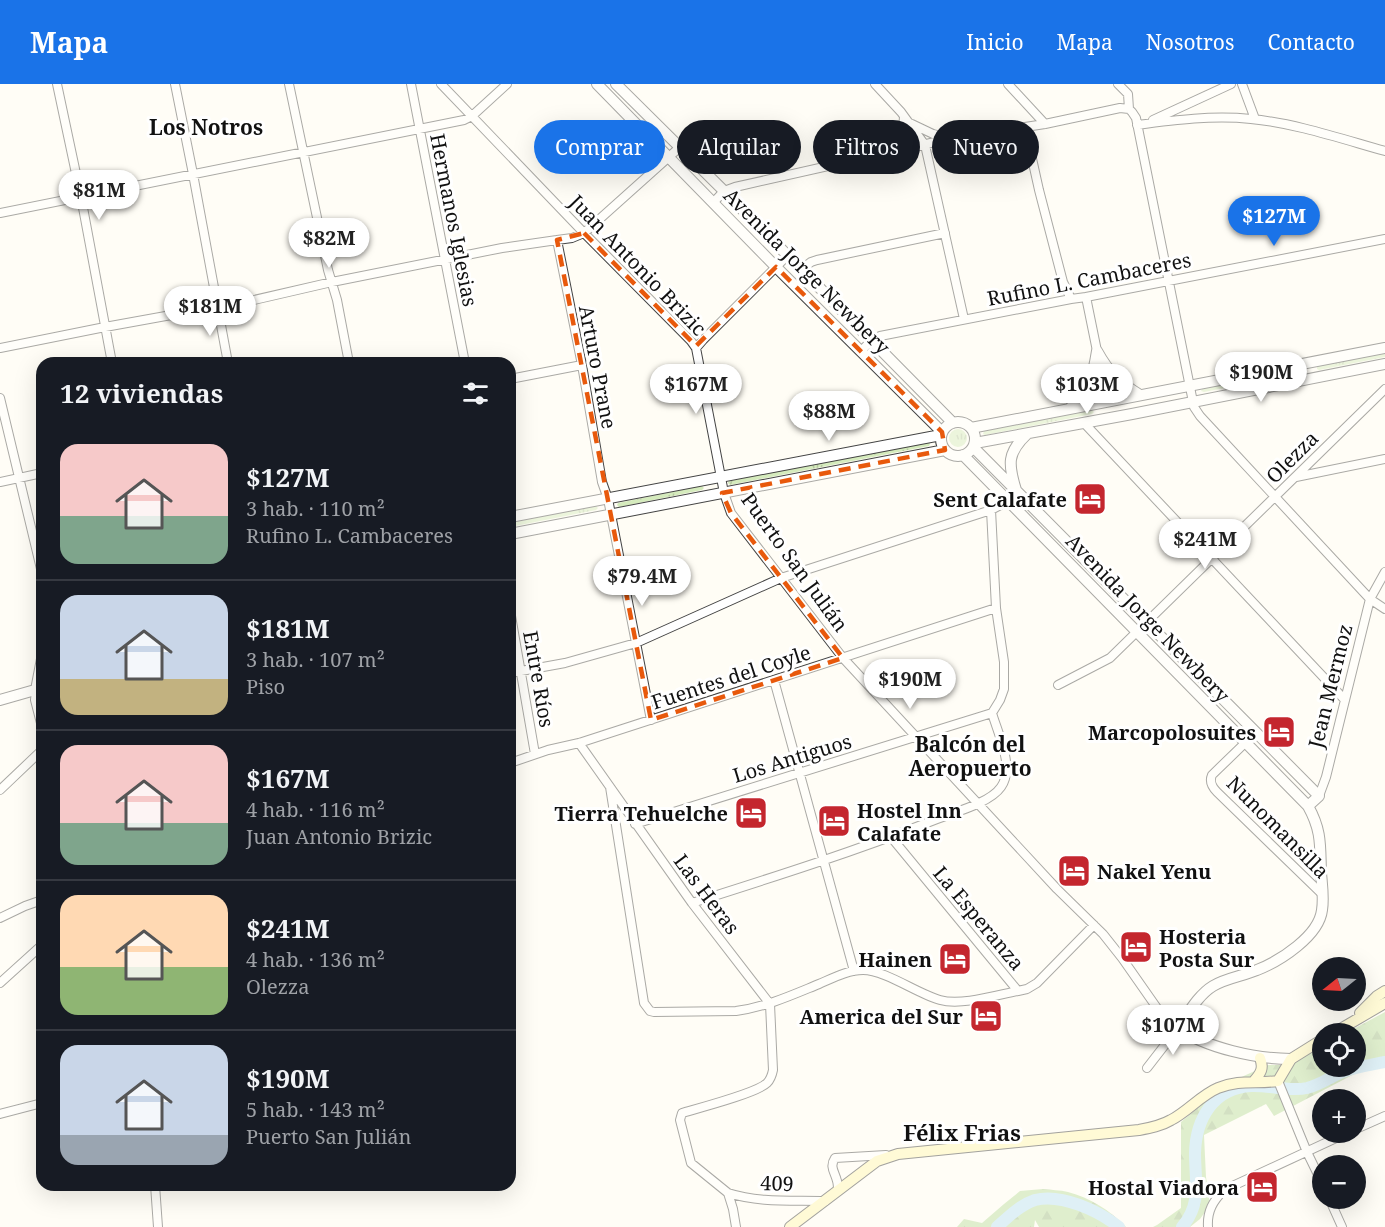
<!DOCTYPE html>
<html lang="es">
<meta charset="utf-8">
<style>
:root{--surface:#171b24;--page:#20242c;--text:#f1f3f6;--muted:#9ea1a6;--line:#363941;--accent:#1a73e8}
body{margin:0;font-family:"Noto Serif",serif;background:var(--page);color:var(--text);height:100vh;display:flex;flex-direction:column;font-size:22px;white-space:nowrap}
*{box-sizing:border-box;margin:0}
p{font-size:20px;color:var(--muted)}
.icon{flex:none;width:33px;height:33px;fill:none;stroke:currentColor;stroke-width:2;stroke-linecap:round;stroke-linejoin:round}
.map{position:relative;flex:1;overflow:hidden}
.details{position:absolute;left:36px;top:273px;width:480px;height:834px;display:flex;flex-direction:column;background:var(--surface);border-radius:18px;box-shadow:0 6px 24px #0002}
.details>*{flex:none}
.guide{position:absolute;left:534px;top:36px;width:570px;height:54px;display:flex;gap:12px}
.needle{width:39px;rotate:252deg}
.controls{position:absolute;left:1312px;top:873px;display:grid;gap:12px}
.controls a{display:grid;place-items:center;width:54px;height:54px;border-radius:50%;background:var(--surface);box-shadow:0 6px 24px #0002;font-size:30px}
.price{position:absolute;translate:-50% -51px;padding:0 14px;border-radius:21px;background:#fff;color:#222;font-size:20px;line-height:39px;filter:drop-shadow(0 2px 3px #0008)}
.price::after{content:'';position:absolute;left:50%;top:36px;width:18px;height:14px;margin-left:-9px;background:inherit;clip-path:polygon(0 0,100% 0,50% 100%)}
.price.current{background:var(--accent);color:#fff}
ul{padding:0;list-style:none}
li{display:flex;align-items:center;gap:18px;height:150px;padding:0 24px}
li+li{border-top:2px solid var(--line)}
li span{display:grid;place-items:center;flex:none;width:168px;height:120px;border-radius:18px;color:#555}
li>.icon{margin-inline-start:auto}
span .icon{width:72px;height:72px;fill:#fffc;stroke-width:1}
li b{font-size:26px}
h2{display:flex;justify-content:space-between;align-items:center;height:72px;padding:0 24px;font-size:26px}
.chip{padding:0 21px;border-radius:27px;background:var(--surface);box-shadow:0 6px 24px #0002;font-size:21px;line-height:54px}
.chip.current{background:var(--accent);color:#fff}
header{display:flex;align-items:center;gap:36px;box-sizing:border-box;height:84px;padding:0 30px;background:var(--accent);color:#fff}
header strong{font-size:28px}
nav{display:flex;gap:33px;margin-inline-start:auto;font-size:21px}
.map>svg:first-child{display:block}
</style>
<header>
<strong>Mapa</strong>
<nav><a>Inicio</a><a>Mapa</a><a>Nosotros</a><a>Contacto</a></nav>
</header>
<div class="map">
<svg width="1385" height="1143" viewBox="0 0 1385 1143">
<defs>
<pattern id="grass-tufts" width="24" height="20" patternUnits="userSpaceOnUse" patternTransform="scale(1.5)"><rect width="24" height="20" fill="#d5ebbd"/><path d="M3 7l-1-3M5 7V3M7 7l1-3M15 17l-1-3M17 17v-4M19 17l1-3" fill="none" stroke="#b6c8a1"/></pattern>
<pattern id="forest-firs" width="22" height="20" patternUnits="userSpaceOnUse" patternTransform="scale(1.5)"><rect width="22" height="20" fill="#b9dc9c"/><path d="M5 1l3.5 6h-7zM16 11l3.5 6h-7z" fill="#9ebc85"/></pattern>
</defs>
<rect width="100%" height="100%" fill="#fffdf5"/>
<path fill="url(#grass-tufts)" d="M1385,269V273L1319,286L1317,285V282Z
M1292,287L1293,289L1292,291L1204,308L1201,307L1202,305Z
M1092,326L1094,328L1092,330L985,351L983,350L984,347Z
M949 354a9 9 0 1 1 18 0a9 9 0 1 1-18 0Z
M929,358L930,360L929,362L730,401L728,399L729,397Z
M702,402L704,404L702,406L619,423L617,421L618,419Z
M596,422L598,424L596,426L510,443V439Z"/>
<path fill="url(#forest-firs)" d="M1385,928V974L1274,1032L1266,1020L1204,1051L1206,1093L1210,1121L1200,1135L1190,1143H1153L1157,1141L1181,1124V1038L1226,1000L1268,981H1281L1311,969L1323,963V982H1356V950L1346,949Z
M1043,1105C1051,1106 1060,1106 1068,1108C1090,1114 1110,1126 1126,1143H1039L1035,1136L1034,1143H957L964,1135L982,1139L1004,1120L1020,1107Z"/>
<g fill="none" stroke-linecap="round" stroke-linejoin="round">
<path stroke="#b9e0f7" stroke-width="12" d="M997,1143C1008,1133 1020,1121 1035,1116C1061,1109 1099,1127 1119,1143
M1182,1143C1202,1120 1195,1097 1195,1069C1196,1034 1214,1004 1251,1002C1269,1001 1289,1008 1307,1004C1319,1001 1329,994 1340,989C1354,983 1370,981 1385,978"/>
<g stroke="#444" stroke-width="10">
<path id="minor" d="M57,0L81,113L112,279
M175,0L193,90L228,279
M289,0L328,186L337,216L349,279
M411,0L465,279
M441,0L584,149L691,257L696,264L724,409L731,429L843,574L1057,805L1103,850L1122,874L1157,924L1178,944L1147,984
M875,0L901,28L925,61L964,235
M1008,0L1045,40
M1118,0L1128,10L1129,25
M1242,0L1255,35
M1129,25L1132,28L1136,34L1194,323L1200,332L1370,515L1385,525
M1153,36L1231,0
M912,40L933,50L950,54
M1137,41C1175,36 1213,31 1251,35C1295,39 1342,55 1385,67
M1025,43L1039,106L1063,198L1071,215
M890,69C901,57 903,49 904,33
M713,119L724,107L735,103L953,54L1045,40L1120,24L1129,25
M0,129L464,36L472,32L507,0
M557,156L582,281L602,398L608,415L651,636
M802,185L811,178L817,176L945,149
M1086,213L1097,267L1104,318
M0,264L105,243L254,216L332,198L502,164L557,156L572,154L584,149L680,63
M696,264L703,256L788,171
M861,267L872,256L880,252L1071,215L1086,213L1385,155
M510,295L582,281
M0,314L42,489
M1084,339L1345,616
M1296,393L1385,375
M0,398L42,389
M510,526L535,670
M510,589L565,579L636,559L781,494L991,426L1008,417L1017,409
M774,596L854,887
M1058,601L1110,574L1385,305
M36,606L35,616L42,643
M579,659L692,819L770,920L773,986C772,991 771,995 767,999C757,1009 699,1024 682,1029L680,1036L691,1079L728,1109L733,1125L736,1143
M1245,659L1212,691C1209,698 1212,703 1217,708L1322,810
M510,679L548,666L579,659L996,524
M610,703L644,919L650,927L654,928L736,927C766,923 792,911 819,900C833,894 848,886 863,886C885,886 918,910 940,916C961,922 997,911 1018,907L1027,905L1037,899L1094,841
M0,706L42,666
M1319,712L1326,693L1370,515L1385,488
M635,740L992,629
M891,753L1018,907
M692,819C774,793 856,767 937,735C955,728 990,719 1001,703C1015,683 998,650 992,629L1000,616L1004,605V578L996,524L991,426
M0,834L25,822L42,816
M0,899L42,861
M1278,997L1307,1068L1323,1101
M0,1030L42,1019
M1356,1045L1385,1032
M155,1101L158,1143
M838,1107C838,1104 838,1100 837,1097C835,1088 829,1083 835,1074L886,1071
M728,1109C759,1119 793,1116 825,1117
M1329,1114L1342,1143
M1208,1143C1207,1127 1213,1117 1224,1106L1349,1048"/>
</g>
<g stroke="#444" stroke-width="12">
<path id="tertiary" d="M597,0L776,183L942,348
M616,0L724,107L953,339
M1070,324C1090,307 1093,292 1097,267C1109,289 1119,298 1140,311
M941 355a17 17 0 1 1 34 0a17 17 0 1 1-34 0Z
M971,344L1385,264
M975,359L1132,330L1385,280
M973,363L1319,712L1308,722
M963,371L1308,722C1322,747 1320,762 1321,789C1322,801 1324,814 1322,826C1319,852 1280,877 1257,886C1243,892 1226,894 1213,902C1198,911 1188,930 1178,944C1206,964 1257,975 1291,975
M1016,406C1008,380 1007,369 1027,350
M510,433L941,351
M510,450L945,366
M36,606L42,575
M0,616L42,604"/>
</g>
<g stroke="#333" stroke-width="12">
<path id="secondary" d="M1360,929L1377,912L1385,907
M1332,950L1385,919
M1254,997C1261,989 1264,984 1260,974
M790,1143L877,1077L898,1070L1139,1046C1150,1044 1161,1042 1171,1036C1187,1028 1201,1011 1218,1004C1240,995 1256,1000 1278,997L1291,975L1323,955"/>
</g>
<use href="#minor" stroke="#fff" stroke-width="8"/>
<use href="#tertiary" stroke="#fff" stroke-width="10"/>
<use href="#secondary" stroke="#fff6b0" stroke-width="10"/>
</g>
<path d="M0 0H1385V1143H0ZM584,149L696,262L776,183L942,348L945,366L722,409L731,429L843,574L651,636L557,156Z" fill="#fffdf5" fill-opacity=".55" fill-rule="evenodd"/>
<path fill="none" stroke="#e8590c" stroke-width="4.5" stroke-dasharray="12 8" stroke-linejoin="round" d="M584,149L696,262L776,183L942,348L945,366L722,409L731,429L843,574L651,636L557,156Z"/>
<defs>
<g id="hotel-square" transform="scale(1.725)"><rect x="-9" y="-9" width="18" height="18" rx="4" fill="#c4262e" stroke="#fff"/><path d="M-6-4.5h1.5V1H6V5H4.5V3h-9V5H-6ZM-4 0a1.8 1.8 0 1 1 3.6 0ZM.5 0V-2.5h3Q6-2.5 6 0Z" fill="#fff"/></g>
</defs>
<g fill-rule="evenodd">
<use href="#hotel-square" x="1090" y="415"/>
<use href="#hotel-square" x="1279" y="648"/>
<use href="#hotel-square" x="751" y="729"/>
<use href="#hotel-square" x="834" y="737"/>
<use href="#hotel-square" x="1074" y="787"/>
<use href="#hotel-square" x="1136" y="863"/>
<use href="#hotel-square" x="955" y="875"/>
<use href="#hotel-square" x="986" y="932"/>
<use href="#hotel-square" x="1262" y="1103"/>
</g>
<g text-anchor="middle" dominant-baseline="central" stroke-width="6" stroke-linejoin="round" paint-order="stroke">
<g font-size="20" fill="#111" stroke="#fff">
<text transform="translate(454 136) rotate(79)">Hermanos Iglesias</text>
<text transform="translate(638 181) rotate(46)">Juan Antonio Brizic</text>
<text transform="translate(807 187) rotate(45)">Avenida Jorge Newbery</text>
<text transform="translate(1089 195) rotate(-11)">Rufino L. Cambaceres</text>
<text transform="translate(598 283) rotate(79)">Arturo Prane</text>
<text transform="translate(1292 373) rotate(-45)">Olezza</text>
<text transform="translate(795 478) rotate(54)">Puerto San Julián</text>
<text transform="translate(1148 534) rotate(46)">Avenida Jorge Newbery</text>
<text transform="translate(731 593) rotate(-18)">Fuentes del Coyle</text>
<text transform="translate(539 595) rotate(80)">Entre Ríos</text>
<text transform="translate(1330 602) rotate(-76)">Jean Mermoz</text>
<text transform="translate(792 674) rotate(-17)">Los Antiguos</text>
<text transform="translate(1278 743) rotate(45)">Nunomansilla</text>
<text transform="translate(707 810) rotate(53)">Las Heras</text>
<text transform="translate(979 834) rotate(50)">La Esperanza</text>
<text transform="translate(777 1099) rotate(2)">409</text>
</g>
<g font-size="20" font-weight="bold" fill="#111" stroke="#fff" text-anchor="end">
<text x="1067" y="415">Sent Calafate</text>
<text x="1256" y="648">Marcopolosuites</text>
<text x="857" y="726" text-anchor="start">Hostel Inn<tspan x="857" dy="23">Calafate</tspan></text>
<text x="728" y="729">Tierra Tehuelche</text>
<text x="1097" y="787" text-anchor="start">Nakel Yenu</text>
<text x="1159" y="852" text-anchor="start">Hosteria<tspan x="1159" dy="23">Posta Sur</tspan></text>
<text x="932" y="875">Hainen</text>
<text x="963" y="932">America del Sur</text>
<text x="1239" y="1103">Hostal Viadora</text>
</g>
<g font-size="21" font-weight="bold" fill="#111" stroke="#fff">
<text x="206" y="43">Los Notros</text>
<text x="970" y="660">Balcón del<tspan x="970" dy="24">Aeropuerto</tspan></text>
</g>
<g font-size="22" font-weight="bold" fill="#111" stroke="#fff">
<text x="962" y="1048">Félix Frias</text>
</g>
</g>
</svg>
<div class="controls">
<a><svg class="needle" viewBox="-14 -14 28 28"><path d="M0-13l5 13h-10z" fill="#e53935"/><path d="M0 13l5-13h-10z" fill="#9ea1a6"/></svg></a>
<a><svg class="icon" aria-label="locate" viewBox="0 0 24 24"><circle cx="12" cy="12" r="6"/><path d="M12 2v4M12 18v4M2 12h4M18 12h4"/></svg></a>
<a>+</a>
<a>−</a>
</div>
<b class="price" style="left:99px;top:137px">$81M</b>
<b class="price current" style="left:1274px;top:163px">$127M</b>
<b class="price" style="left:329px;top:185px">$82M</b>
<b class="price" style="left:210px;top:253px">$181M</b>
<b class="price" style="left:1261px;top:319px">$190M</b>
<b class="price" style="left:696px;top:331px">$167M</b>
<b class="price" style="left:1087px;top:331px">$103M</b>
<b class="price" style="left:829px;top:358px">$88M</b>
<b class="price" style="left:1205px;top:486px">$241M</b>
<b class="price" style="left:642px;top:523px">$79.4M</b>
<b class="price" style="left:910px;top:626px">$190M</b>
<b class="price" style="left:1173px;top:972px">$107M</b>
<div class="guide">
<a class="chip current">Comprar</a>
<a class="chip">Alquilar</a>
<a class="chip">Filtros</a>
<a class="chip">Nuevo</a>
</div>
<section class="details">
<h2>12 viviendas<svg class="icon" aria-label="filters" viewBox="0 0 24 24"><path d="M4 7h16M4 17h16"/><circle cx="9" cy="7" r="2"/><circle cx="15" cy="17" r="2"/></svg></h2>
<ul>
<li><span style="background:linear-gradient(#f6c9c9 60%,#7fa58c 0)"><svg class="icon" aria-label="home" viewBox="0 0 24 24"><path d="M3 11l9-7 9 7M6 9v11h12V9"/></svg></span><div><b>$127M</b><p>3 hab. · 110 m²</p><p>Rufino L. Cambaceres</p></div></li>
<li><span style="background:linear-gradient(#c9d6e8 70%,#c2b280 0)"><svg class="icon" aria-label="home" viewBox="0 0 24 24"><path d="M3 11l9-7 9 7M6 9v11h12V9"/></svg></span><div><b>$181M</b><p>3 hab. · 107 m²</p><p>Piso</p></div></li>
<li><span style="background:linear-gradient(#f6c9c9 65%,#7fa58c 0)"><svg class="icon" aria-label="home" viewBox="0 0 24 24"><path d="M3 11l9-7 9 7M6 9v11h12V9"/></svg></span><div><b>$167M</b><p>4 hab. · 116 m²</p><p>Juan Antonio Brizic</p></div></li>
<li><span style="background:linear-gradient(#ffd9b3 60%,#8fb573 0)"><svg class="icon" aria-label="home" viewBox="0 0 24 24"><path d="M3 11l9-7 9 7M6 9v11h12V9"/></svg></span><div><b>$241M</b><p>4 hab. · 136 m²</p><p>Olezza</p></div></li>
<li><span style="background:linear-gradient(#c9d6e8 75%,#9aa5b1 0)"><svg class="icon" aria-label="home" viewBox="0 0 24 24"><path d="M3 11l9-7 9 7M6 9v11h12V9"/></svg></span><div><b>$190M</b><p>5 hab. · 143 m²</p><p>Puerto San Julián</p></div></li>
</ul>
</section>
</div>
